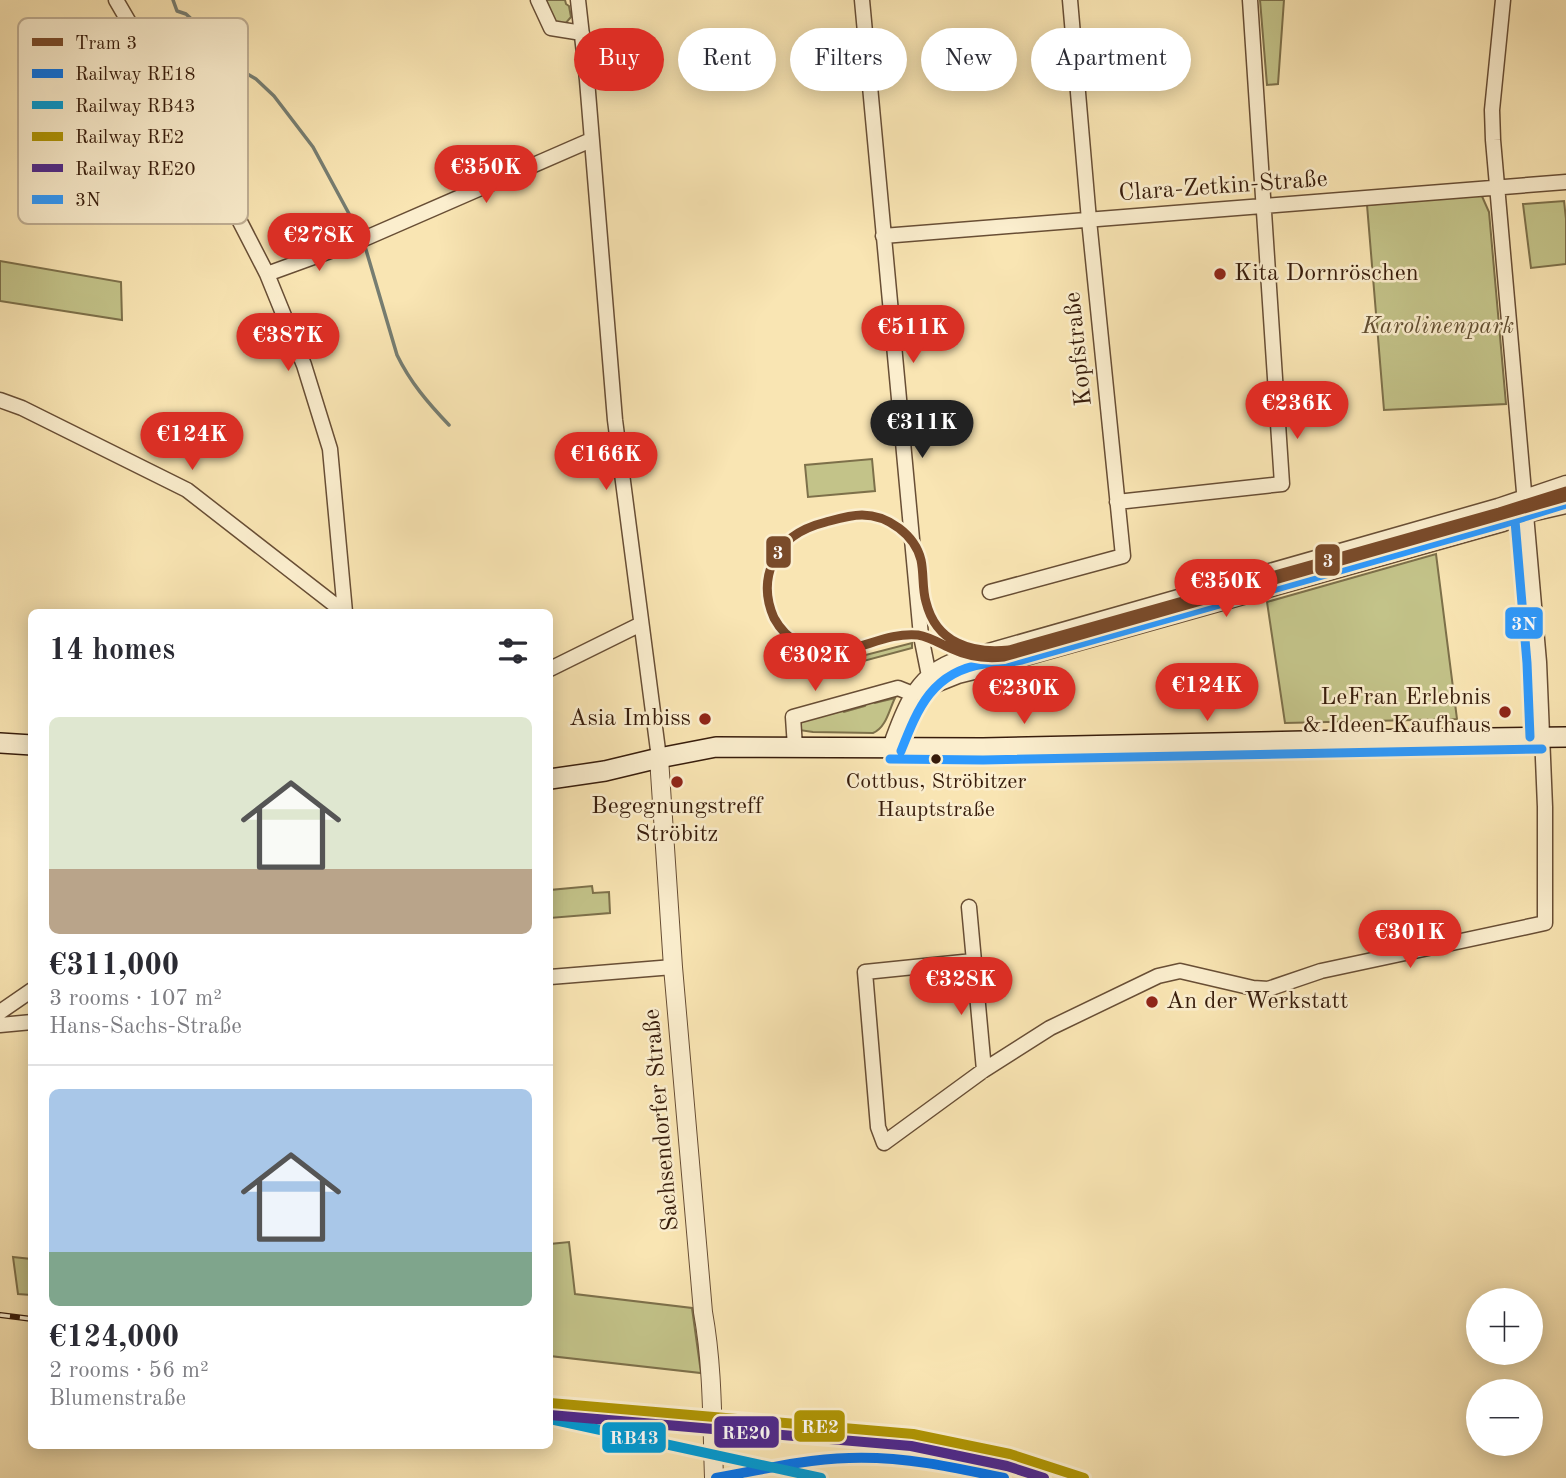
<!DOCTYPE html>
<meta charset="utf-8">
<style>
:root{--surface:#fff;--page:#f2f2f3;--text:#2b2b33;--muted:#7c7c81;--line:#e1e1e2;--accent:#d93025}
body{margin:0;font-family:"Old Standard TT",serif;background:var(--page);color:var(--text);height:100vh;display:flex;flex-direction:column;font-size:26px;white-space:nowrap}
*{box-sizing:border-box;margin:0}
p{font-size:23px;color:var(--muted)}
.icon{flex:none;width:38px;height:38px;fill:none;stroke:currentColor;stroke-width:2;stroke-linecap:round;stroke-linejoin:round}
.map{position:relative;flex:1;overflow:hidden}
.drawer{position:absolute;left:28px;top:609px;width:525px;height:840px;display:flex;flex-direction:column;background:var(--surface);border-radius:10px;box-shadow:0 4px 18px #0003}
.drawer>*{flex:none}
.top-card{position:absolute;left:574px;top:28px;width:665px;height:63px;display:flex;gap:14px}
.buttons{position:absolute;left:1466px;top:1288px;display:grid;gap:14px}
.buttons a{display:grid;place-items:center;width:77px;height:77px;border-radius:50%;background:var(--surface);box-shadow:0 4px 18px #0003;font-size:35px}
.price{position:absolute;translate:-50% -60px;padding:0 16px;border-radius:24px;background:var(--accent);color:#fff;font-size:23px;line-height:46px;filter:drop-shadow(0 2px 4px #0008)}
.price::after{content:'';position:absolute;left:50%;top:42px;width:21px;height:16px;margin-left:-10px;background:inherit;clip-path:polygon(0 0,100% 0,50% 100%)}
.price.current{background:#222;color:#fff}
ul{padding:0;list-style:none}
li{display:grid;align-content:center;gap:14px;height:371px;padding:0 21px}
li+li{border-top:2px solid var(--line)}
li span{display:grid;place-items:center;height:217px;border-radius:10px;color:#555}
li>.icon{margin-inline-start:auto}
span .icon{width:126px;height:126px;fill:#fffc;stroke-width:1}
li b{font-size:30px}
h2{display:flex;justify-content:space-between;align-items:center;height:84px;padding:0 21px;font-size:30px}
.chip{padding:0 24px;border-radius:32px;background:var(--surface);box-shadow:0 4px 18px #0003;font-size:24px;line-height:63px}
.chip.current{background:var(--accent);color:#fff}
.map>svg:first-child{display:block}
</style>
<div class="map">
<svg width="1566" height="1478" viewBox="0 0 1566 1478">
<rect width="100%" height="100%" fill="#f9e5b3"/>
<filter id="stains"><feTurbulence type="fractalNoise" baseFrequency=".00286" numOctaves="4"/><feColorMatrix values="0 0 0 0 .2 0 0 0 0 .09 0 0 0 0 .02 0 0 0 .5 -.17"/></filter>
<radialGradient id="worn" r=".72"><stop offset=".6" stop-color="#630" stop-opacity="0"/><stop offset="1" stop-color="#630" stop-opacity=".3"/></radialGradient>
<path fill="#c3c389" stroke="#7d704a" stroke-width="2" d="M543,0H565L566,4L569,6L571,17L565,24L556,23Z
M1260,0H1284L1278,84L1267,85Z
M1481,194L1489,212L1506,404L1384,410L1367,205Z
M1564,201L1566,219V264L1531,268L1523,204Z
M0,261L121,282L122,320L0,301Z
M872,459L875,491L808,497L805,465Z
M1436,554L1457,719L1285,723L1267,602Z
M912,643V648L845,666L846,660Z
M895,698C889,710 886,728 873,733L813,732L799,730L801,721L839,708L844,712L865,706L867,700L870,699L875,703Z
M592,886L593,893L609,892L610,913L550,918V890Z
M569,1242L575,1294L692,1308L701,1373L550,1356V1244Z
M13,1257L31,1259V1295L18,1294Z"/>
<g fill="none" stroke-linecap="round" stroke-linejoin="round">
<path stroke="#767d71" stroke-width="3.5" d="M173,0L177,11L186,14L199,26L244,72L256,79L274,96L313,147L361,236
M364,243L397,355C410,382 428,403 449,425"/>
<g stroke="#684e35" stroke-width="17">
<path id="minor" d="M116,0L200,144L267,274L304,365L330,449L345,612
M538,0L551,28L582,33
M578,0L587,80L615,420L659,758
M862,0L921,636L930,681
M883,236L1566,182
M267,274L366,238L591,140
M0,400L22,408L187,490L344,612
M1117,502L1282,484L1250,0
M990,592L1123,556L1089,220L1070,0
M550,669L641,624
M795,747L793,717L898,688L913,694L958,676L990,668L1503,524L1527,515L1566,506
M890,747C902,713 914,677 950,662L1498,506L1566,483
M969,907L984,1070
M973,961L865,972L878,1127L884,1143L984,1070L1050,1028L1158,976L1180,971L1253,988L1268,989L1321,971L1545,923V807L1539,662L1493,140L1492,110L1503,0
M550,977L673,967
M0,1012L32,990
M0,1025L32,1022"/>
</g>
<g stroke="#684e35" stroke-width="20">
<path id="tertiary" d="M659,758L673,967L703,1312C713,1367 712,1423 714,1478"/>
</g>
<g stroke="#371c0b" stroke-width="22">
<path id="secondary" d="M0,743L32,745
M550,779L605,771L659,758L716,747L983,748L1349,740L1566,737"/>
</g>
<use href="#minor" stroke="#fbeece" stroke-width="14"/>
<use href="#tertiary" stroke="#fbeece" stroke-width="18"/>
<use href="#secondary" stroke="#fbeece" stroke-width="19"/>
<g stroke="#371c0b" stroke-width="6">
<path id="rail" d="M0,1315L32,1319"/>
</g>
<use href="#rail" stroke="#fbeece" stroke-width="3.5" stroke-dasharray="10" stroke-linecap="butt"/>
<g stroke="#fbeece" stroke-width="14">
<path id="bus-1" d="M1514,509L1527,663L1530,737
M901,751C918,708 932,672 984,664C989,663 995,665 1000,664C1008,663 1015,661 1022,660L1502,524L1566,504
M890,759L983,760L1542,749"/>
</g>
<use href="#bus-1" stroke="#2e9afe" stroke-width="9"/>
<g stroke="#fbeece" stroke-width="16">
<path id="rail-1" d="M716,1478C760,1470 805,1459 849,1458C902,1456 953,1467 1004,1478"/>
</g>
<g stroke="#fbeece" stroke-width="16">
<path id="rail-2" d="M550,1419L821,1478"/>
</g>
<g stroke="#fbeece" stroke-width="16">
<path id="rail-3" d="M550,1403L913,1434L1010,1454L1084,1478"/>
</g>
<g stroke="#fbeece" stroke-width="16">
<path id="rail-4" d="M550,1415L911,1446L1007,1466L1044,1478"/>
</g>
<use href="#rail-1" stroke="#0474ec" stroke-width="10"/>
<use href="#rail-2" stroke="#009bd5" stroke-width="10"/>
<use href="#rail-3" stroke="#af9504" stroke-width="10"/>
<use href="#rail-4" stroke="#4e2a8e" stroke-width="10"/>
<g stroke="#fbeece" stroke-width="14">
<path id="tram-1" d="M1566,491L1499,512L1009,650C972,654 936,643 926,602C922,589 924,574 921,560C915,535 888,515 862,515C850,515 837,519 826,522C802,528 782,539 773,562C765,580 766,600 774,618C780,629 788,638 800,644C842,667 876,631 918,635C930,637 941,644 952,649C969,657 986,659 1004,657L1566,497"/>
</g>
<use href="#tram-1" stroke="#7a4b2a" stroke-width="9"/>
</g>
<g fill="#8f2418" stroke="#fbeece" stroke-width="2.5">
<circle cx="1220" cy="274" r="7"/>
<circle cx="1505" cy="712" r="7"/>
<circle cx="705" cy="719" r="7"/>
<circle cx="677" cy="782" r="7"/>
<circle cx="1152" cy="1002" r="7"/>
</g>
<circle fill="#371c0b" stroke="#fbeece" stroke-width="2.5" cx="936" cy="759" r="6"/>
<g text-anchor="middle" dominant-baseline="central" stroke-width="5" stroke-linejoin="round" paint-order="stroke">
<g font-size="22" fill="#371c0b" stroke="#fbeece">
<text x="936" y="782">Cottbus, Ströbitzer<tspan x="936" dy="28">Hauptstraße</tspan></text>
</g>
<g font-size="24" fill="#371c0b" stroke="#fbeece">
<text transform="translate(1223 187) rotate(-4)">Clara-Zetkin-Straße</text>
<text transform="translate(1079 349) rotate(-96)">Kopfstraße</text>
<text transform="translate(662 1120) rotate(-95)">Sachsendorfer Straße</text>
</g>
<g font-size="24" fill="#371c0b" stroke="#fbeece" text-anchor="start">
<text x="1234" y="274">Kita Dornröschen</text>
<text x="1491" y="698" text-anchor="end">LeFran Erlebnis<tspan x="1491" dy="28">&amp; Ideen Kaufhaus</tspan></text>
<text x="691" y="719" text-anchor="end">Asia Imbiss</text>
<text x="677" y="807" text-anchor="middle">Begegnungstreff<tspan x="677" dy="28">Ströbitz</tspan></text>
<text x="1166" y="1002">An der Werkstatt</text>
</g>
<g font-size="24" font-style="italic" fill="#614e31" stroke="#fbeece">
<text x="1438" y="327">Karolinenpark</text>
</g>
</g>
<rect x="18" y="18" width="230" height="206" rx="10" fill="#fbeece" stroke="#c0af94" stroke-width="2"/>
<rect x="32" y="38" width="31" height="8" fill="#7a4b2a"/>
<rect x="32" y="69" width="31" height="9" fill="#0474ec"/>
<rect x="32" y="101" width="31" height="8" fill="#009bd5"/>
<rect x="32" y="132" width="31" height="9" fill="#af9504"/>
<rect x="32" y="164" width="31" height="8" fill="#4e2a8e"/>
<rect x="32" y="195" width="31" height="9" fill="#2e9afe"/>
<g font-size="19" fill="#371c0b">
<text x="75" y="49">Tram 3</text>
<text x="75" y="80">Railway RE18</text>
<text x="75" y="112">Railway RB43</text>
<text x="75" y="143">Railway RE2</text>
<text x="75" y="175">Railway RE20</text>
<text x="75" y="206">3N</text>
</g>
<g stroke="#fbeece" stroke-width="2.5">
<rect x="765" y="535" width="27" height="34" rx="7" fill="#7a4b2a"/>
<rect x="1314" y="543" width="27" height="34" rx="7" fill="#7a4b2a"/>
<rect x="1504" y="606" width="40" height="34" rx="7" fill="#2e9afe"/>
<rect x="793" y="1409" width="53" height="34" rx="7" fill="#af9504"/>
<rect x="713" y="1415" width="67" height="34" rx="7" fill="#4e2a8e"/>
<rect x="601" y="1421" width="66" height="33" rx="7" fill="#009bd5"/>
</g>
<g font-size="19" text-anchor="middle" font-weight="bold" fill="#fff">
<text x="778" y="559">3</text>
<text x="1328" y="567">3</text>
<text x="1524" y="630">3N</text>
<text x="820" y="1433">RE2</text>
<text x="746" y="1439">RE20</text>
<text x="634" y="1444">RB43</text>
</g>
<rect width="100%" height="100%" filter="url(#stains)"/>
<rect width="100%" height="100%" fill="url(#worn)"/>
</svg>
<div class="buttons">
<a>+</a>
<a>−</a>
</div>
<b class="price" style="left:486px;top:205px">€350K</b>
<b class="price" style="left:319px;top:273px">€278K</b>
<b class="price" style="left:913px;top:365px">€511K</b>
<b class="price" style="left:288px;top:373px">€387K</b>
<b class="price" style="left:1297px;top:441px">€236K</b>
<b class="price current" style="left:922px;top:460px">€311K</b>
<b class="price" style="left:192px;top:472px">€124K</b>
<b class="price" style="left:606px;top:492px">€166K</b>
<b class="price" style="left:1226px;top:619px">€350K</b>
<b class="price" style="left:815px;top:693px">€302K</b>
<b class="price" style="left:1207px;top:723px">€124K</b>
<b class="price" style="left:1024px;top:726px">€230K</b>
<b class="price" style="left:1410px;top:970px">€301K</b>
<b class="price" style="left:961px;top:1017px">€328K</b>
<div class="top-card">
<a class="chip current">Buy</a>
<a class="chip">Rent</a>
<a class="chip">Filters</a>
<a class="chip">New</a>
<a class="chip">Apartment</a>
</div>
<section class="drawer">
<h2>14 homes<svg class="icon" aria-label="filters" viewBox="0 0 24 24"><path d="M4 7h16M4 17h16"/><circle cx="9" cy="7" r="2"/><circle cx="15" cy="17" r="2"/></svg></h2>
<ul>
<li><span style="background:linear-gradient(#dfe7d0 70%,#b9a48a 0)"><svg class="icon" aria-label="home" viewBox="0 0 24 24"><path d="M3 11l9-7 9 7M6 9v11h12V9"/></svg></span><div><b>€311,000</b><p>3 rooms · 107 m²</p><p>Hans-Sachs-Straße</p></div></li>
<li><span style="background:linear-gradient(#a9c7e8 75%,#7fa58c 0)"><svg class="icon" aria-label="home" viewBox="0 0 24 24"><path d="M3 11l9-7 9 7M6 9v11h12V9"/></svg></span><div><b>€124,000</b><p>2 rooms · 56 m²</p><p>Blumenstraße</p></div></li>
</ul>
</section>
</div>
